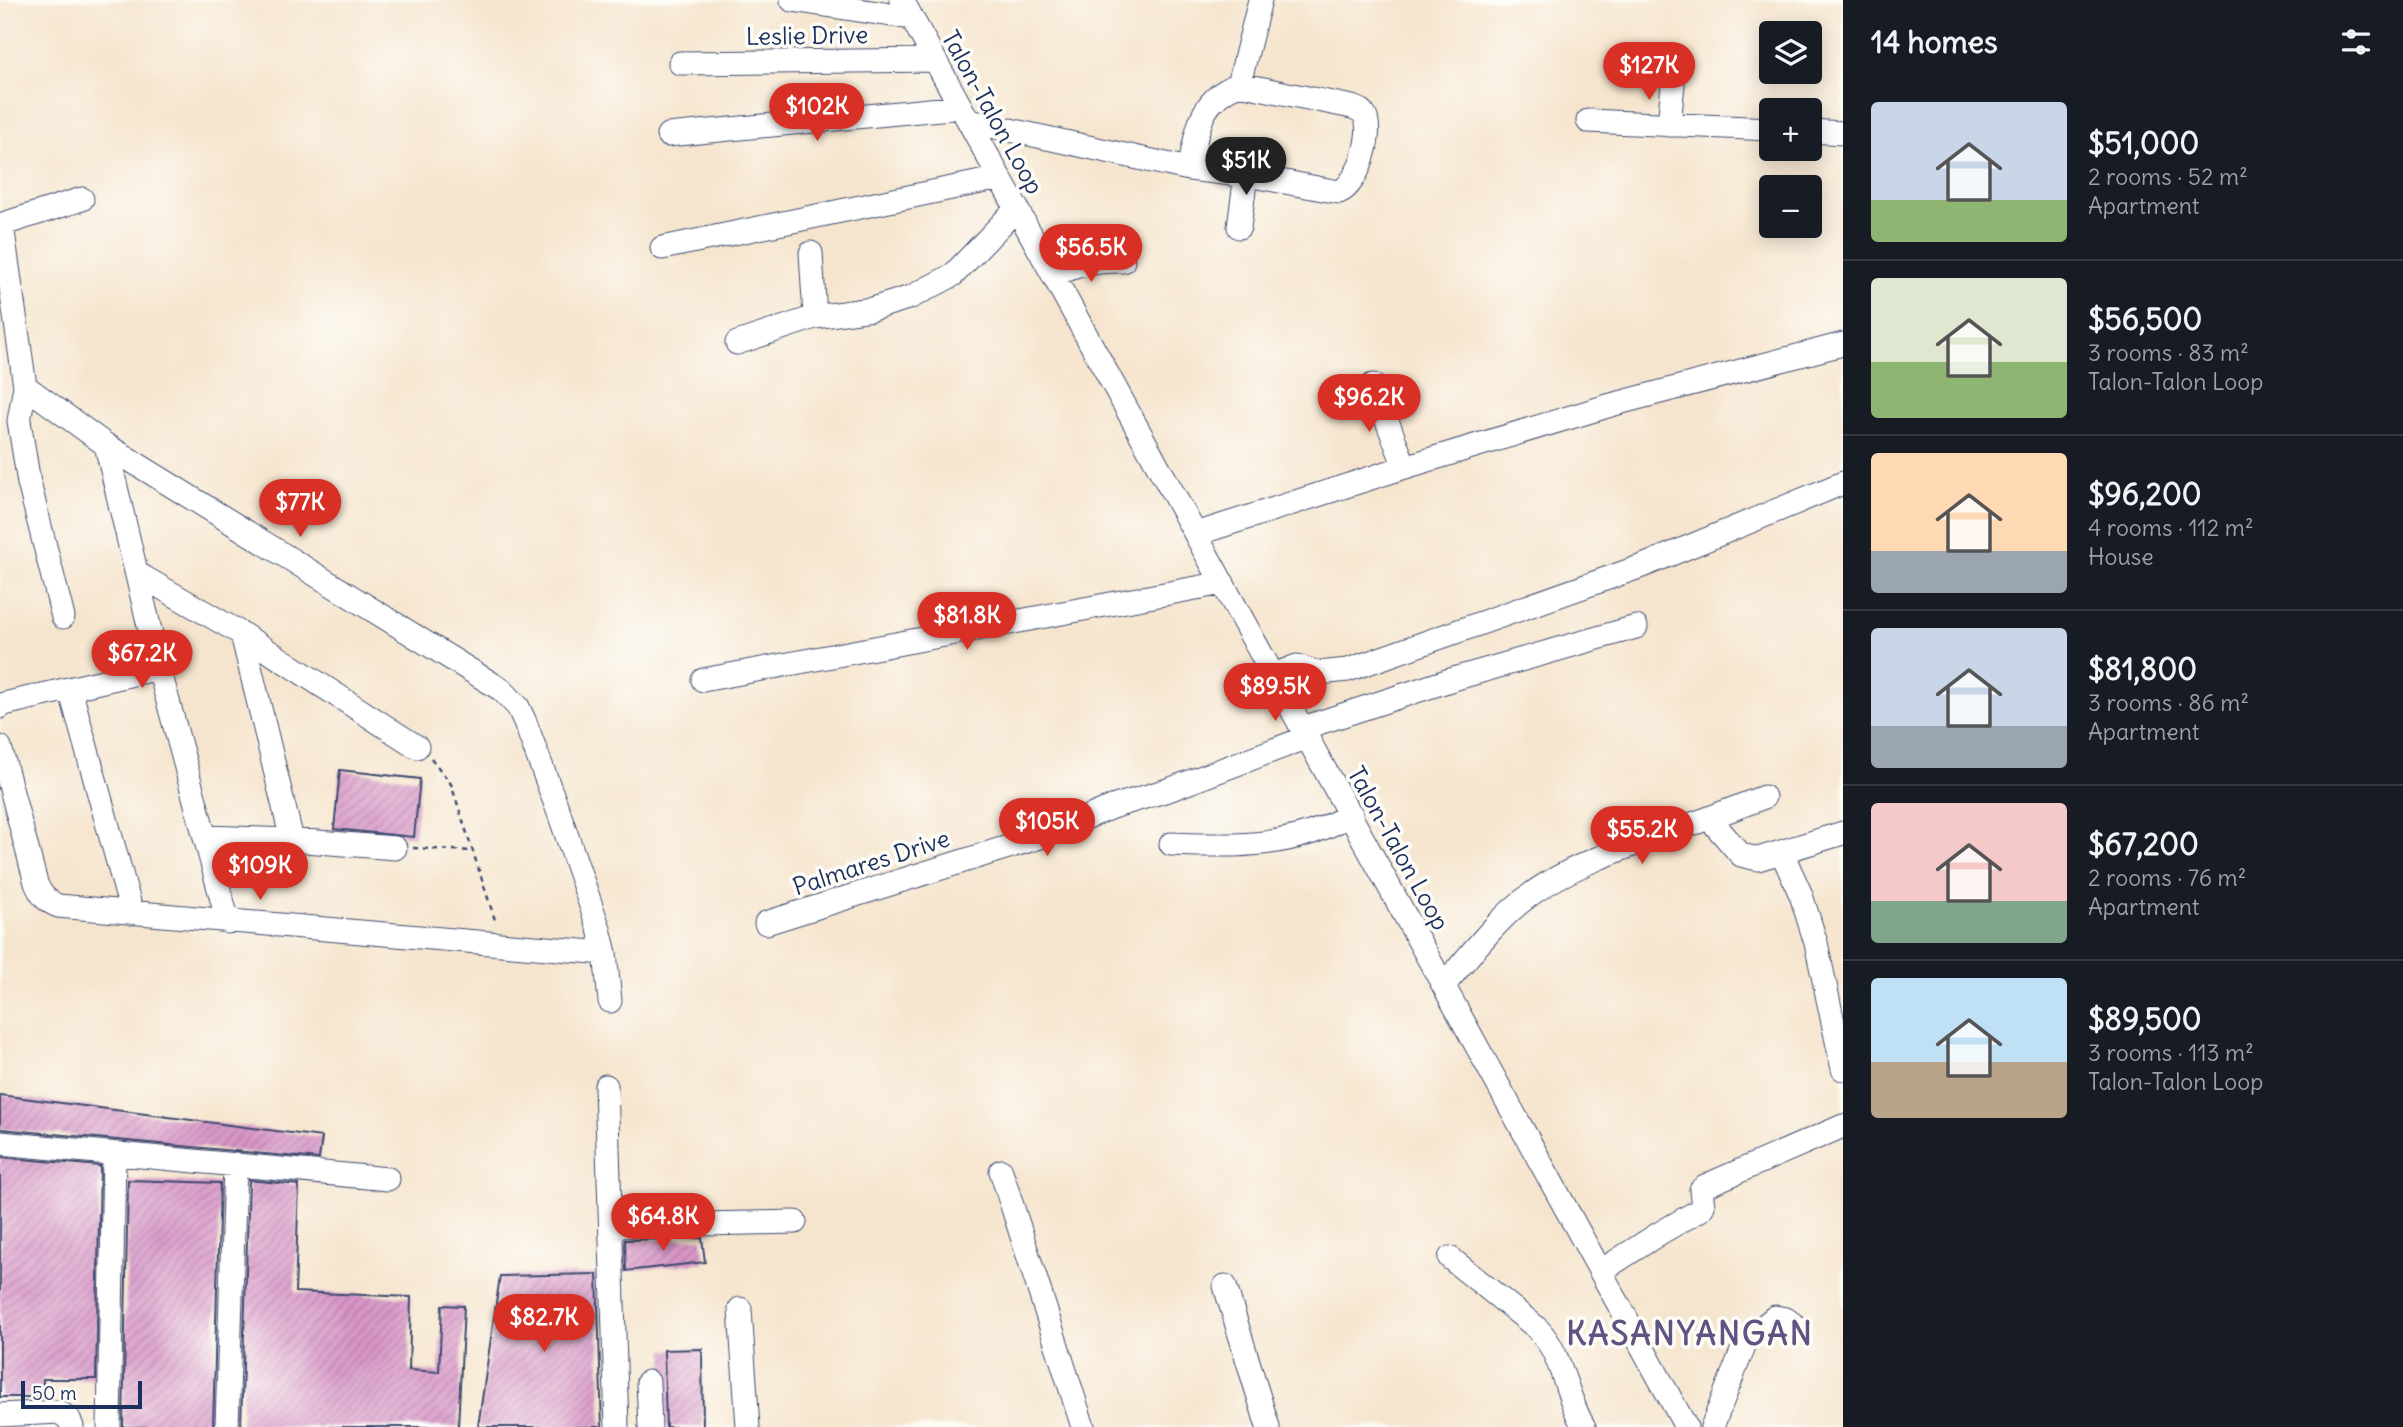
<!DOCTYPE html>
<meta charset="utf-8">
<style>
:root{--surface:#171b24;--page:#242831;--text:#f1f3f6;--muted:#9ea1a6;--line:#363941;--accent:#d93025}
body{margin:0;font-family:Delius,sans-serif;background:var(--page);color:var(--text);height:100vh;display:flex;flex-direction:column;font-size:26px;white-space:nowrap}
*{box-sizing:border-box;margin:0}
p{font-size:23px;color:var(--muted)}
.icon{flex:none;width:38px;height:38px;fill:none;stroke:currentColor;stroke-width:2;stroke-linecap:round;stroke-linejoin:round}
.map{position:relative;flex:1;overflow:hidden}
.details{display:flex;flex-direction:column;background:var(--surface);width:560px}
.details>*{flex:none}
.tools{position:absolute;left:1759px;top:21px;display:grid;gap:14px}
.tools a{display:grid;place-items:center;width:63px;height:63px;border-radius:7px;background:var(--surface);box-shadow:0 4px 18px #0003;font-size:35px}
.scale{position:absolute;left:21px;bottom:18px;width:121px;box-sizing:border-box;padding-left:7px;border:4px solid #1b2f5e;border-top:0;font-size:19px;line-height:24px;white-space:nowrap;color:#1b2f5e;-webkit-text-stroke:5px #fdfcf7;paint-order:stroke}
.price{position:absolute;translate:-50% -60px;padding:0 16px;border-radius:24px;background:var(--accent);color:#fff;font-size:23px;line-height:46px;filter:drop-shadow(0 2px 4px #0008)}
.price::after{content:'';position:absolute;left:50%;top:42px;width:21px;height:16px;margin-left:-10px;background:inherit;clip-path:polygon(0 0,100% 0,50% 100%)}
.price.active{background:#222;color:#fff}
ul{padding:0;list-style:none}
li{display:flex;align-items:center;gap:21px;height:175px;padding:0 28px}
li+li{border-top:2px solid var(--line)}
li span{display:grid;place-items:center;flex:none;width:196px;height:140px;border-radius:7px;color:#555}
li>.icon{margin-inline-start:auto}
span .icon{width:84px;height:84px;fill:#fffc;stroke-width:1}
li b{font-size:30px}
h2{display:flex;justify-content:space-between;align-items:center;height:84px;padding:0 28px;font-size:30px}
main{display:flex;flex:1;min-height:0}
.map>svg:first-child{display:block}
</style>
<main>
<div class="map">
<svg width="1843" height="1427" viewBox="0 0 1843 1427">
<defs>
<pattern id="building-hatch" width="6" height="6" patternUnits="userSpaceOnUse" patternTransform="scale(1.75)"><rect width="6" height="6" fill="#d996c7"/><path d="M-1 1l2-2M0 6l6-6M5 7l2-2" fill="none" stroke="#af7ba5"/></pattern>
</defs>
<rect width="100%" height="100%" fill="#fdfcf7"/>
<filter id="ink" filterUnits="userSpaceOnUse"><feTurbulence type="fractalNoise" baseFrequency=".0143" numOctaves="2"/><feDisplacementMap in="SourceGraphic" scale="14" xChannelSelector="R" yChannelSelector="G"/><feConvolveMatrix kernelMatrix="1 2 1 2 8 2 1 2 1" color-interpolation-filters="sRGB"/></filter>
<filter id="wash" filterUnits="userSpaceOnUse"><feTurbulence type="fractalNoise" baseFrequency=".00686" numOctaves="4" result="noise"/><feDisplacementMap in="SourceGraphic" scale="28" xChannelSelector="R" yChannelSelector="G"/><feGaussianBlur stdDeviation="1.57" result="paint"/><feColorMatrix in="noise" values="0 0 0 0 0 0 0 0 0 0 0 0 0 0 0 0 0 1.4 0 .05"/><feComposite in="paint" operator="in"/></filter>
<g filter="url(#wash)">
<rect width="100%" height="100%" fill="#f6e5ce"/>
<g id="blocks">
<path fill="url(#building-hatch)" d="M340,770L420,779L414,837L334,829Z
M0,1095L322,1137L319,1159L0,1129Z
M0,1157L100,1166L96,1379H43V1397H0Z
M128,1180L220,1183L213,1427H123Z
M249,1180L299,1185L295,1292L411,1297L409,1370L439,1372L442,1305L464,1306L458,1427H241Z
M702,1238L705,1262L626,1271L625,1240Z
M597,1274L602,1427H478L500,1276Z
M702,1349L703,1427H666L664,1350Z"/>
</g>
</g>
<g filter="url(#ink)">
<use href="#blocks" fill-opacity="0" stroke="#3c4a6f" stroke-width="2"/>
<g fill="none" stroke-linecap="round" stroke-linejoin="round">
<g stroke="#3c4a6f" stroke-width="25">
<path id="minor" d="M792,0L911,18
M902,0L1686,1427
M680,63L935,60
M1239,84L1260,0
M969,121L1189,169C1198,130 1198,100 1239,84L1352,107C1357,109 1362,110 1365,116C1374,134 1358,185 1339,192L1258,177L1189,169
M1588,121L1771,129
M1669,125L1673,84
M1810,131L1843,133
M668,135L961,107
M0,225L82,199
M2,225L25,386
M1239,227L1246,175
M662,248L1000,178
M811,253L815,317
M1054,275C1077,265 1097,260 1123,261
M737,343L815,317L872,309L911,297L953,275L1017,208
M1373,385L1405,467
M106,445L159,668L228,922
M1196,534L1405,467L1611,405L1843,344
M138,574L242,634L417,747
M63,617L29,483L19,421L25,386L106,445L502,690L518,707L525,722L559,813L599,929L605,953L610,1001
M242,634L292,840
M1274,675L1297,666L1319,673L1348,670L1645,565L1843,483
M703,680L1223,583
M70,689L132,913
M0,707L4,704L159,668
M1303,728L1450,680L1636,627
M0,747L36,883C41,895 46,901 58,906L605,953
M1709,818L1764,797
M205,837L292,840L395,848
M1171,844C1235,846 1294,849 1351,814
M1782,853L1801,895L1816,943L1843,1069
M766,923L1040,837L1112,807L1171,789L1308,737
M1444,985C1471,954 1497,919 1530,895C1579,859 1652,839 1709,818L1741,855L1758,859L1843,833
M606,1086L617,1427
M0,1143L388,1179
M1001,1171L1083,1427
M611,1226L795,1222
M1450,1258L1537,1328C1563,1354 1565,1396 1584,1427
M1601,1271L1660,1233L1700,1210L1703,1206L1701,1190L1705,1186L1843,1126
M1225,1286L1268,1427
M740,1309L748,1427
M648,1382L650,1427
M0,1415L59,1412L69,1419L72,1427
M109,1427L114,1154
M227,1427L235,1164
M1712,1427L1746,1341L1775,1317L1786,1319L1797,1327"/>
</g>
<path stroke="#3c4a6f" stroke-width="2.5" stroke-dasharray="5 5" stroke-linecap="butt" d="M431,758L451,784L496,923
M413,848L472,851"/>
<use href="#minor" stroke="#fff" stroke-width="23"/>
</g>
</g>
<g text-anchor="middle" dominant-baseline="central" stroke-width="7" stroke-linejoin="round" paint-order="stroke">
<g font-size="24" fill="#1b2f5e" stroke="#fdfcf7">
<text transform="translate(807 35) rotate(-1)">Leslie Drive</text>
<text transform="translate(993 112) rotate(61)">Talon-Talon Loop</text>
<text transform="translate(1399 848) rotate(61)">Talon-Talon Loop</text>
<text transform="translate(871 862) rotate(-18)">Palmares Drive</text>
</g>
<g font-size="32" font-weight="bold" letter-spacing="2" fill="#5e5383" stroke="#fdfcf7">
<text x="1690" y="1333">KASANYANGAN</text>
</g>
</g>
</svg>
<div class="tools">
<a><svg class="icon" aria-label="layers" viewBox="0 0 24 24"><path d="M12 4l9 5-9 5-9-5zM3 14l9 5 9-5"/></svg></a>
<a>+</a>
<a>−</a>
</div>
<div class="scale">50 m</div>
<b class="price" style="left:1649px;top:102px">$127K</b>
<b class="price" style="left:817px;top:143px">$102K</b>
<b class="price active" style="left:1246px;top:197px">$51K</b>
<b class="price" style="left:1091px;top:284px">$56.5K</b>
<b class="price" style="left:1369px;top:434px">$96.2K</b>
<b class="price" style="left:300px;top:539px">$77K</b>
<b class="price" style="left:967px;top:652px">$81.8K</b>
<b class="price" style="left:142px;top:690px">$67.2K</b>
<b class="price" style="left:1275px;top:723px">$89.5K</b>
<b class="price" style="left:1047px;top:858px">$105K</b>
<b class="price" style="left:1642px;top:866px">$55.2K</b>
<b class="price" style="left:260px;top:902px">$109K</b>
<b class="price" style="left:663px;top:1253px">$64.8K</b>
<b class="price" style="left:544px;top:1354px">$82.7K</b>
</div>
<section class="details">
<h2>14 homes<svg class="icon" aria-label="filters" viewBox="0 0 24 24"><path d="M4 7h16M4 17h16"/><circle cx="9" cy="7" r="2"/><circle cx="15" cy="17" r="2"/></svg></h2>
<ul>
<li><span style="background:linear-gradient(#c9d6e8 70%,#8fb573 0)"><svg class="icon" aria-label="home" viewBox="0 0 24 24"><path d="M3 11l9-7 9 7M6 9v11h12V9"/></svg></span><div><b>$51,000</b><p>2 rooms · 52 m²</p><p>Apartment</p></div></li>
<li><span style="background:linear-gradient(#dfe7d0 60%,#8fb573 0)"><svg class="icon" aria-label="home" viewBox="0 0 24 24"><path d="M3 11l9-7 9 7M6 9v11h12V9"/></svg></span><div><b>$56,500</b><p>3 rooms · 83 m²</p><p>Talon-Talon Loop</p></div></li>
<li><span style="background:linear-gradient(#ffd9b3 70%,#9aa5b1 0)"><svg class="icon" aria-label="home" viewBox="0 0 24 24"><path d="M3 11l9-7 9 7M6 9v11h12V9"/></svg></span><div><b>$96,200</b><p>4 rooms · 112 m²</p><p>House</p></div></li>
<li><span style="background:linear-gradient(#c9d6e8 70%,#9aa5b1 0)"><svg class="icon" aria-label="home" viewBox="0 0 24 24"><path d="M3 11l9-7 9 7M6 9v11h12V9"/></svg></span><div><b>$81,800</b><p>3 rooms · 86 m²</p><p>Apartment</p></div></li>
<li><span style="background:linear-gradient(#f6c9c9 70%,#7fa58c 0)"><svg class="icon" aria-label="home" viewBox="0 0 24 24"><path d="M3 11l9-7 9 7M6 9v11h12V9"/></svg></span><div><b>$67,200</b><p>2 rooms · 76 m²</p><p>Apartment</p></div></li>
<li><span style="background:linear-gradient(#bfe0f5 60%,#b9a48a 0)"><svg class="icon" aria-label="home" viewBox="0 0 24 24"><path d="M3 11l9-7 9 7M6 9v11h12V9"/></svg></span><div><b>$89,500</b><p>3 rooms · 113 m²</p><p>Talon-Talon Loop</p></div></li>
</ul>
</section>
</main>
